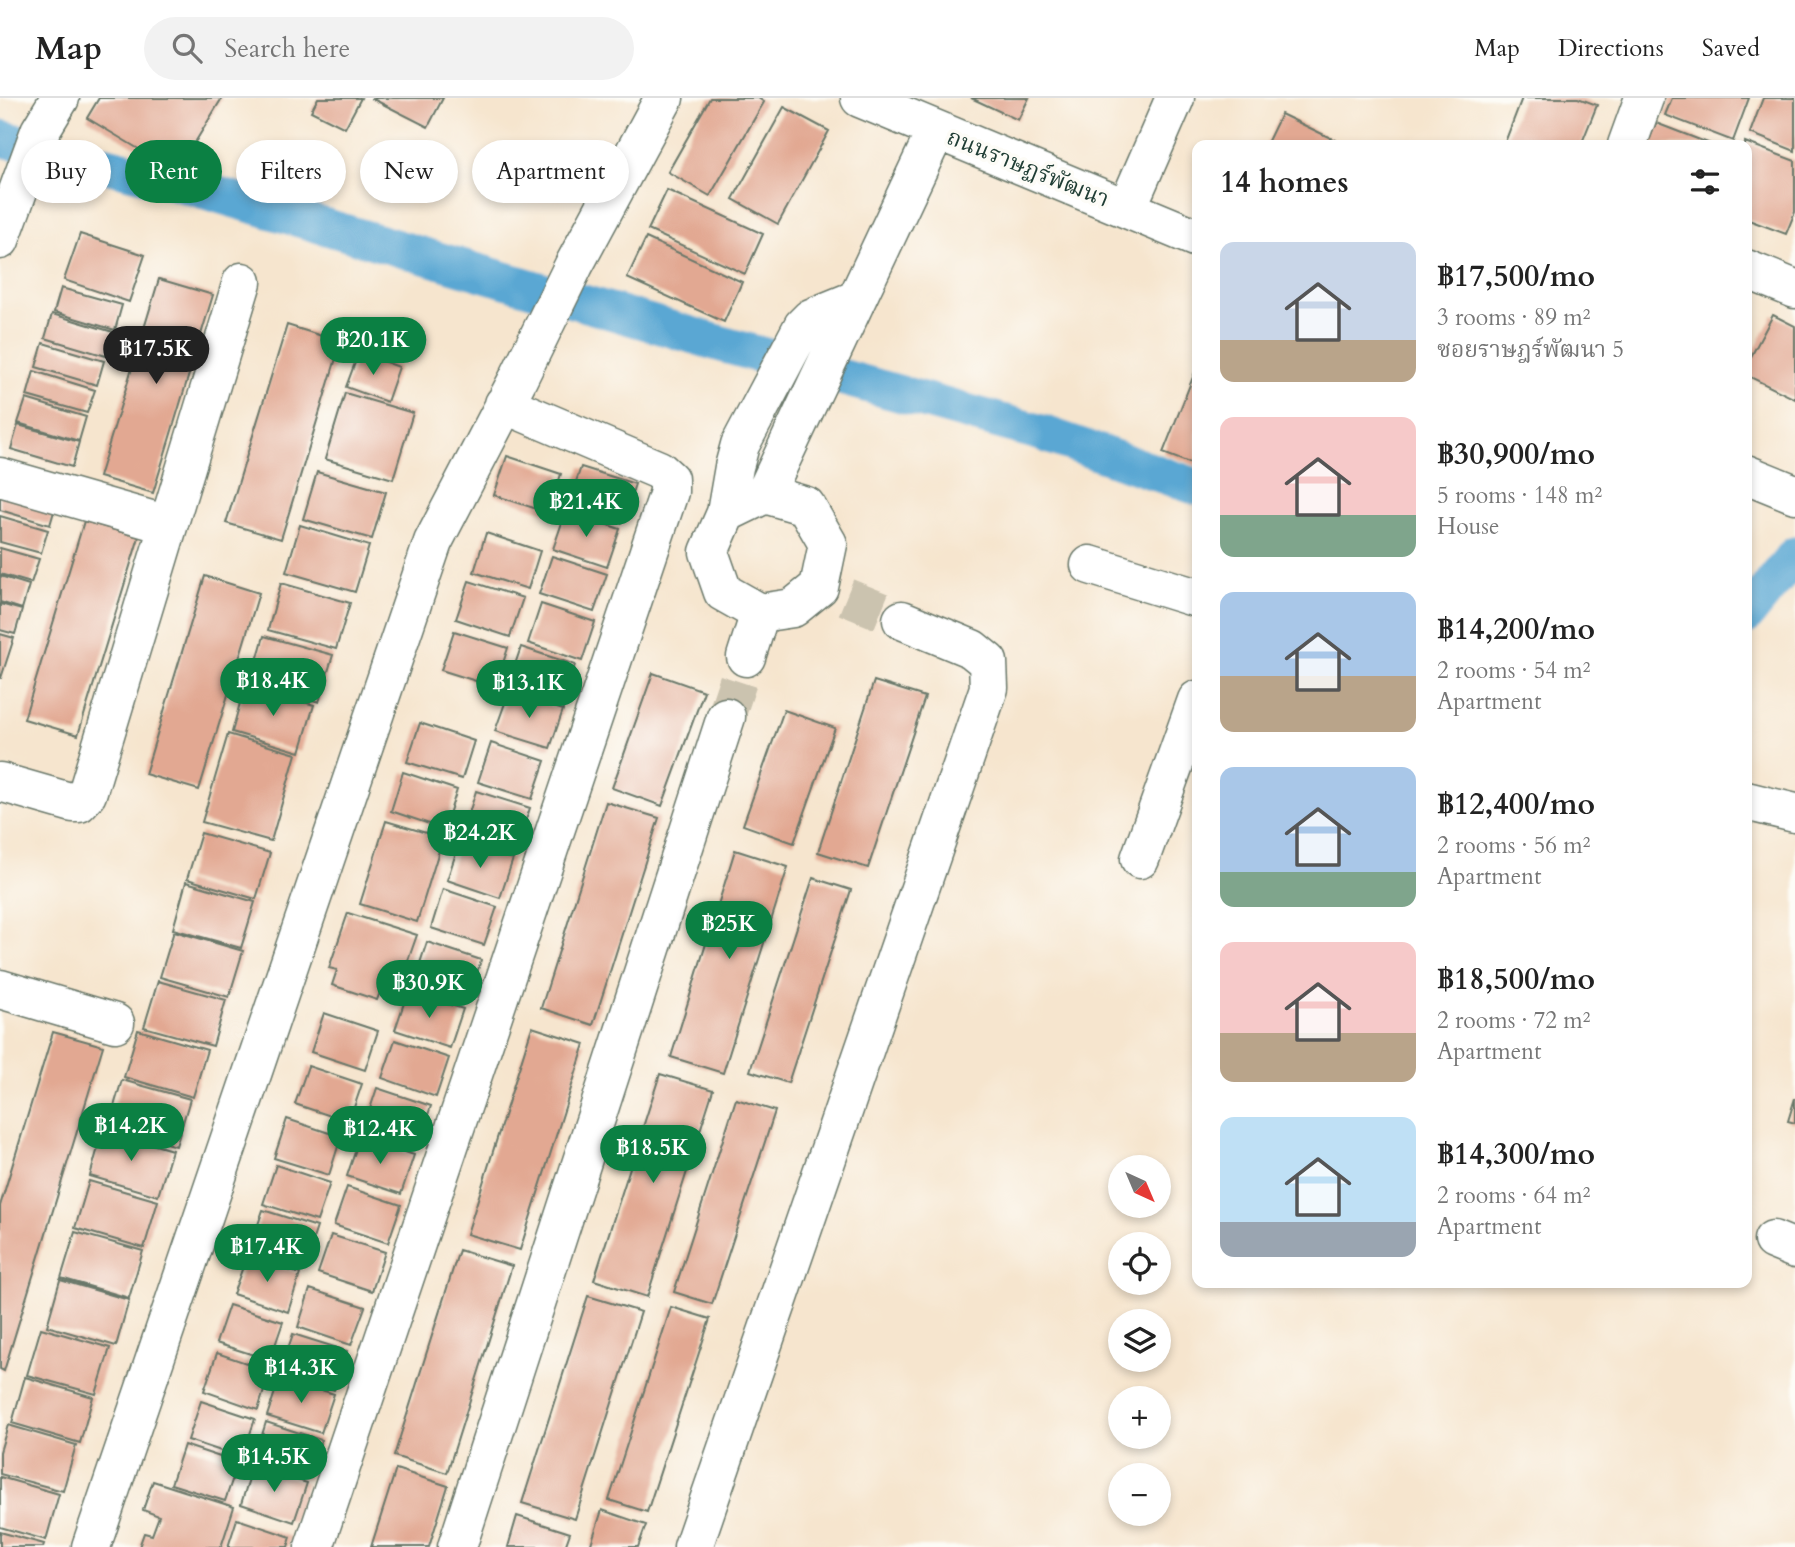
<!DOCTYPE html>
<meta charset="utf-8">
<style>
:root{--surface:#fff;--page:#f2f2f2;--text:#222;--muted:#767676;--line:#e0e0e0;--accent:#0b8043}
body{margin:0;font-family:Cardo,"Noto Serif Thai",serif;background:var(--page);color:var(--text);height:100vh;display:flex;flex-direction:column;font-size:26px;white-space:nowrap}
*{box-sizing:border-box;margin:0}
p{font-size:23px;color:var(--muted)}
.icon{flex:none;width:38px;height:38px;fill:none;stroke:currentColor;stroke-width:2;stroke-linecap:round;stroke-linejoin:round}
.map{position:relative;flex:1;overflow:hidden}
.sheet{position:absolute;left:1192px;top:42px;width:560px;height:1148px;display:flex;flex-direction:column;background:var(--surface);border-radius:14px;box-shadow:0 4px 10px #0003}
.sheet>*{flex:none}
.hud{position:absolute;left:21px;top:42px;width:665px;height:63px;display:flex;gap:14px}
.needle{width:46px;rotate:136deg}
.buttons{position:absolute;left:1108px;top:1057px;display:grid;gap:14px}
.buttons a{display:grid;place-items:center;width:63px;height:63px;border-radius:50%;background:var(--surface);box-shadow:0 4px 10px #0003;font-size:35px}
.price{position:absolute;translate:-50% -60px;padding:0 16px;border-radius:24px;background:var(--accent);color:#fff;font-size:23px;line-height:46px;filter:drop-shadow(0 2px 4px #0008)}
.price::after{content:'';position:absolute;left:50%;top:42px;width:21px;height:16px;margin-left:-10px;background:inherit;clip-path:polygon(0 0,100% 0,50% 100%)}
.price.on{background:#222;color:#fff}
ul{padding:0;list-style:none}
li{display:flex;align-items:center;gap:21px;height:175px;padding:0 28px}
li span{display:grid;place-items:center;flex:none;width:196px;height:140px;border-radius:14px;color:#555}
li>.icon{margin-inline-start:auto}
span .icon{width:84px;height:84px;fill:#fffc;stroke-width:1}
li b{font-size:30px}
h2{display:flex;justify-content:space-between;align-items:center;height:84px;padding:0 28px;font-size:30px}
.pill{padding:0 24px;border-radius:32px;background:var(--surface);box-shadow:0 4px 10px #0003;font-size:24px;line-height:63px}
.pill.on{background:var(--accent);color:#fff}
header{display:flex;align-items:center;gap:42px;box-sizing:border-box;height:98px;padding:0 35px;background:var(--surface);border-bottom:2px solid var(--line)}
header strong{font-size:33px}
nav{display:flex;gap:38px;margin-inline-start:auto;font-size:24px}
.search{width:490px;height:63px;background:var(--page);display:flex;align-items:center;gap:18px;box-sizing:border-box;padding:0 24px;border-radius:38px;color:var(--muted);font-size:26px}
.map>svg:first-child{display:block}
</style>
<header>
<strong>Map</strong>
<div class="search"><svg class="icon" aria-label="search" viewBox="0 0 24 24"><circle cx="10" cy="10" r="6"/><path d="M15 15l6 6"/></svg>Search here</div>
<nav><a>Map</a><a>Directions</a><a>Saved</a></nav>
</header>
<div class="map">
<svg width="1795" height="1449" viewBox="0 0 1795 1449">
<rect width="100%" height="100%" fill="#fdfcf7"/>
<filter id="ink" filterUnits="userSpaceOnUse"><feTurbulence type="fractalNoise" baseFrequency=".0143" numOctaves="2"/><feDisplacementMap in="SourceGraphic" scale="14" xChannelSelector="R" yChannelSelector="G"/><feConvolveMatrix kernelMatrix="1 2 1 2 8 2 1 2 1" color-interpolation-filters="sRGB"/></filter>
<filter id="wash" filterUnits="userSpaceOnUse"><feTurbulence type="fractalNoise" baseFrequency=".00686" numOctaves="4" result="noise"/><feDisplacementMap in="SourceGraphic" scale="28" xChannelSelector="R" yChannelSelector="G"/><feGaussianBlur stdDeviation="1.57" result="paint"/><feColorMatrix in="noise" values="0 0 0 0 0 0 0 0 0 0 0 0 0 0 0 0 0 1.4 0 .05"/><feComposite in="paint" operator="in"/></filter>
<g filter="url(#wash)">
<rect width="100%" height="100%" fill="#f6e5ce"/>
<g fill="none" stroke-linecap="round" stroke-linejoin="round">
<path stroke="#5aa7d3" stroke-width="37" d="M0,40L178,85L725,247L1042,335L1197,389
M1746,518L1795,457"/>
</g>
<g id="blocks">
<path fill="#e2a892" d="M99,0H222L177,74L87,20Z
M318,0H361L345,30L311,13Z
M371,0H443L428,29Z
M710,0H758L764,4L710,98L668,74Z
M971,0H1029L1018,22Z
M1522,0H1578L1597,7L1581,47H1504Z
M1672,0H1749L1733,43L1665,17Z
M1763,0H1795V53L1750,35Z
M784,9L829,33L778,126L733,101Z
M1281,16L1345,47H1266Z
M1656,25L1713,47H1647Z
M1745,44L1795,63V114L1786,136L1746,121Z
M667,92L763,136L745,176L648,132Z
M80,136L145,157L129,204L64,182Z
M646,140L742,184L724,224L627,180Z
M159,181L213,197L153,395L99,379Z
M61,190L122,207L115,232L54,214Z
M52,216L113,234L106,258L45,240Z
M1773,217L1795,228V301L1746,277V268Z
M287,227L341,244L281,441L226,425Z
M43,245L104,263L97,287L36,269Z
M359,254L399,269L387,304L346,289Z
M1197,269V368L1163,355Z
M34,273L95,292L87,315L27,298Z
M345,295L413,315L393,381L325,361Z
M26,301L86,319L79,343L18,325Z
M18,327L79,344L72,369L11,351Z
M507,358L561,376L549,415L494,397Z
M581,369L635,386L622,425L568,407Z
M317,374L386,394L372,441L303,421Z
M0,387L57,403L50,427L0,412Z
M566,413L620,431L607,469L553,451Z
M0,418L48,432L41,455L0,444Z
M84,423L139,439L78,637L24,621Z
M300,427L369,448L355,494L286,474Z
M486,435L540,453L528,491L474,474Z
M0,450L39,461L31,485L0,476Z
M552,458L607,476L594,514L539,496Z
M0,478L29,487L22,511L0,504Z
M205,478L259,495L199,692L145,676Z
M469,483L523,500L510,539L456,521Z
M281,485L350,505L336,551L268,532Z
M0,506L22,512L15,536L0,532Z
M541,506L595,524L582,563L528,545Z
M454,533L508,550L495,589L441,572Z
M0,536L14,540L1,580H0Z
M264,538L333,557L319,604L251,584Z
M521,549L575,567L562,605L508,587Z
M653,575L704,593L662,708L612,690Z
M874,583L925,599L868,770L818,754Z
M245,587L314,607L300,654L232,634Z
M509,594L563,612L550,650L495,633Z
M784,612L835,630L794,745L743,727Z
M420,625L474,643L462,681L407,664Z
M228,636L296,656L271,743L202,724Z
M491,645L545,663L532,701L478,684Z
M403,674L457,692L444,731L391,713Z
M476,693L530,710L517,749L464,731Z
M606,704L659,720L593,927L541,910Z
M386,723L443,740L417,824L360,806Z
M201,735L270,755L256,801L187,781Z
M460,743L513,761L500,800L447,782Z
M735,752L788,769L723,975L671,959Z
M813,780L851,792L788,985L750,973Z
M186,784L255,804L241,850L173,831Z
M443,791L497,809L484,847L431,830Z
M348,815L417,837L398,891L383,886L377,902L332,887L337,872L329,870Z
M174,833L243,853L229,899L160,879Z
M427,844L481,862L469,901L414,883Z
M158,883L226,902L213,948L144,929Z
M408,893L463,911L450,950L395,932Z
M324,915L378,933L365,972L311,954Z
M532,929L585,946L520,1152L467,1136Z
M138,932L207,952L193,999L124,979Z
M53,934L103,948L4,1273L0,1271V1108Z
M395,942L449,960L436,999L382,980Z
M308,968L362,986L349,1024L295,1006Z
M660,976L713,992L647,1199L594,1182Z
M122,982L190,1001L176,1048L108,1028Z
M377,990L431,1008L418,1046L364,1029Z
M1795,1000V1025L1788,1023Z
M736,1001L775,1013L712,1206L674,1194Z
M287,1021L341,1039L329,1077L274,1060Z
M103,1032L172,1052L158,1098L90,1078Z
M360,1039L414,1057L401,1096L347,1078Z
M276,1067L330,1085L317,1123L263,1106Z
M89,1083L158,1103L144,1150L75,1130Z
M347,1089L401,1107L388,1145L334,1127Z
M263,1112L317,1129L304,1168L250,1150Z
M75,1134L143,1153L129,1200L61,1180Z
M331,1137L385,1154L372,1193L318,1175Z
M459,1152L512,1168L447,1375L394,1358Z
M247,1158L300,1176L288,1214L233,1196Z
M60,1182L129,1202L116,1248L47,1228Z
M310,1191L365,1209L351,1247L298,1229Z
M588,1198L641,1214L575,1421L522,1405Z
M229,1207L283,1224L270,1262L216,1245Z
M671,1209L710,1221L647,1414L609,1402Z
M41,1230L110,1250L96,1296L27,1277Z
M293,1236L347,1253L334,1292L280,1274Z
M217,1255L270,1273L258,1312L204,1293Z
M25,1279L93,1299L80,1345L12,1325Z
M280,1279L334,1296L321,1335L267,1318Z
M201,1303L255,1321L242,1360L188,1342Z
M266,1324L321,1342L308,1381L254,1363Z
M8,1327L76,1347L63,1393L0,1376V1354Z
M184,1347L238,1365L225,1403L171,1386Z
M253,1368L307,1385L294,1424L241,1406Z
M396,1371L448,1388L429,1449H371Z
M0,1379L59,1396L46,1442L0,1429Z
M153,1383L234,1409L221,1449H139L144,1435L152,1437L159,1418L143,1412Z
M602,1412L646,1427L638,1449H590Z
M517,1418L570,1435L565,1449H508Z
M237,1421L291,1439L288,1449H228Z
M0,1434L44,1446L43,1449H0Z"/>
</g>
</g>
<g filter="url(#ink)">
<use href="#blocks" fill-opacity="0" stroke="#6a786a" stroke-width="2"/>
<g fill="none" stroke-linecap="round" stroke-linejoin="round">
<path stroke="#cbc3af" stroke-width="38" stroke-dasharray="38 19" stroke-linecap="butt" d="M846,499L902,522
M726,619L746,559"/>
<g stroke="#6a786a" stroke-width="41">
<path id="minor" d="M860,0L1197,140
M1627,47L1644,0
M1127,110L1175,0
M0,142L40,33L60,0
M1746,171L1795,191
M1746,376L1795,396
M0,379L168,427
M765,396L936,33
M765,396L806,408L828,446L819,489L793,510L760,515L723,494L709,454L726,415Z
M726,415L734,369L740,347L803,228L811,220L855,202
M1090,467L1197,500
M746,559L760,515
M0,684L73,705H79L87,696L242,184
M1746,703L1795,715
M1140,761L1197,602
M0,891L115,925
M1773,1142L1795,1151
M91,1449L433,444L518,281L574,167L664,0
M314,1449L669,394V381L659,372L504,306
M457,1449L726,619
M693,1449L989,590L988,564L972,551L902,522"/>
</g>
<use href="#minor" stroke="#fff" stroke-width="38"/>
</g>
</g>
<g text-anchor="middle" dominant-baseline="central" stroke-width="7" stroke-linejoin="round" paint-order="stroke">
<g font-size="23" fill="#1f3d34" stroke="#fdfcf7">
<text transform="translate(1028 70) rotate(22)">ถนนราษฏร์พัฒนา</text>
</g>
</g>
</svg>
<div class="buttons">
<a><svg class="needle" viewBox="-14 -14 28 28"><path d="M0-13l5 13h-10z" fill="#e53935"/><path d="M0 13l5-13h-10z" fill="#767676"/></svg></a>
<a><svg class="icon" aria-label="locate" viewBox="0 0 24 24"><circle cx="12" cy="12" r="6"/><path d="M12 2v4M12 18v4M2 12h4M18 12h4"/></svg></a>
<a><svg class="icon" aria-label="layers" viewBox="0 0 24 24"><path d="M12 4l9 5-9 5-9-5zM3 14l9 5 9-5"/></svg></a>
<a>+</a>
<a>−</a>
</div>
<b class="price" style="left:373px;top:279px">฿20.1K</b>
<b class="price on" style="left:156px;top:288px">฿17.5K</b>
<b class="price" style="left:586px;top:441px">฿21.4K</b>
<b class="price" style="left:273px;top:620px">฿18.4K</b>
<b class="price" style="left:529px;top:622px">฿13.1K</b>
<b class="price" style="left:480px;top:772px">฿24.2K</b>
<b class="price" style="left:729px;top:863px">฿25K</b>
<b class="price" style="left:429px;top:922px">฿30.9K</b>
<b class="price" style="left:131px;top:1065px">฿14.2K</b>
<b class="price" style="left:380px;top:1068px">฿12.4K</b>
<b class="price" style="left:653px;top:1087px">฿18.5K</b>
<b class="price" style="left:267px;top:1186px">฿17.4K</b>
<b class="price" style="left:301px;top:1307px">฿14.3K</b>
<b class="price" style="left:274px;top:1396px">฿14.5K</b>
<div class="hud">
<a class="pill">Buy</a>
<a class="pill on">Rent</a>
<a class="pill">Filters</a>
<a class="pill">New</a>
<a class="pill">Apartment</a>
</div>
<section class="sheet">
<h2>14 homes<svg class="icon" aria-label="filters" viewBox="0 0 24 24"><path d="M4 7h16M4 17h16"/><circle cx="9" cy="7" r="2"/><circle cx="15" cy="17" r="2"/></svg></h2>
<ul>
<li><span style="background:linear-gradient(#c9d6e8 70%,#b9a48a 0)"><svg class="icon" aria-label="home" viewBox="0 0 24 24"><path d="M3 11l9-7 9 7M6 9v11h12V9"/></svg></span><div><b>฿17,500/mo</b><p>3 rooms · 89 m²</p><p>ซอยราษฎร์พัฒนา 5</p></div></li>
<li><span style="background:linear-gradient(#f6c9c9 70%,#7fa58c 0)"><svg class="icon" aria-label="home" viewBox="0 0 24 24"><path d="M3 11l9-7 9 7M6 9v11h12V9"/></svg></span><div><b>฿30,900/mo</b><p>5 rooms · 148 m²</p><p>House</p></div></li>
<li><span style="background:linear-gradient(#a9c7e8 60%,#b9a48a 0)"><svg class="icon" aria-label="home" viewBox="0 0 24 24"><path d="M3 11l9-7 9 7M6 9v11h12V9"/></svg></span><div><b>฿14,200/mo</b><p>2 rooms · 54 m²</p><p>Apartment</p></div></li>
<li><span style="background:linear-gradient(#a9c7e8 75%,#7fa58c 0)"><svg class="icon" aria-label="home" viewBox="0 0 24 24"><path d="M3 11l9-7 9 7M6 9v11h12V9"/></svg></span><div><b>฿12,400/mo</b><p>2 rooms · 56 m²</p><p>Apartment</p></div></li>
<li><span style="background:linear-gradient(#f6c9c9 65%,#b9a48a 0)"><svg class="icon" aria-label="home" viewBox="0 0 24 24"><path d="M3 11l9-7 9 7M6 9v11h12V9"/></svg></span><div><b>฿18,500/mo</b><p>2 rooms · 72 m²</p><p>Apartment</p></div></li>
<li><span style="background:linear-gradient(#bfe0f5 75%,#9aa5b1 0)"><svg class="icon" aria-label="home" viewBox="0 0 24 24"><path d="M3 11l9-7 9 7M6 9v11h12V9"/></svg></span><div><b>฿14,300/mo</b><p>2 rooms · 64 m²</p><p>Apartment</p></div></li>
</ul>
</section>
</div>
